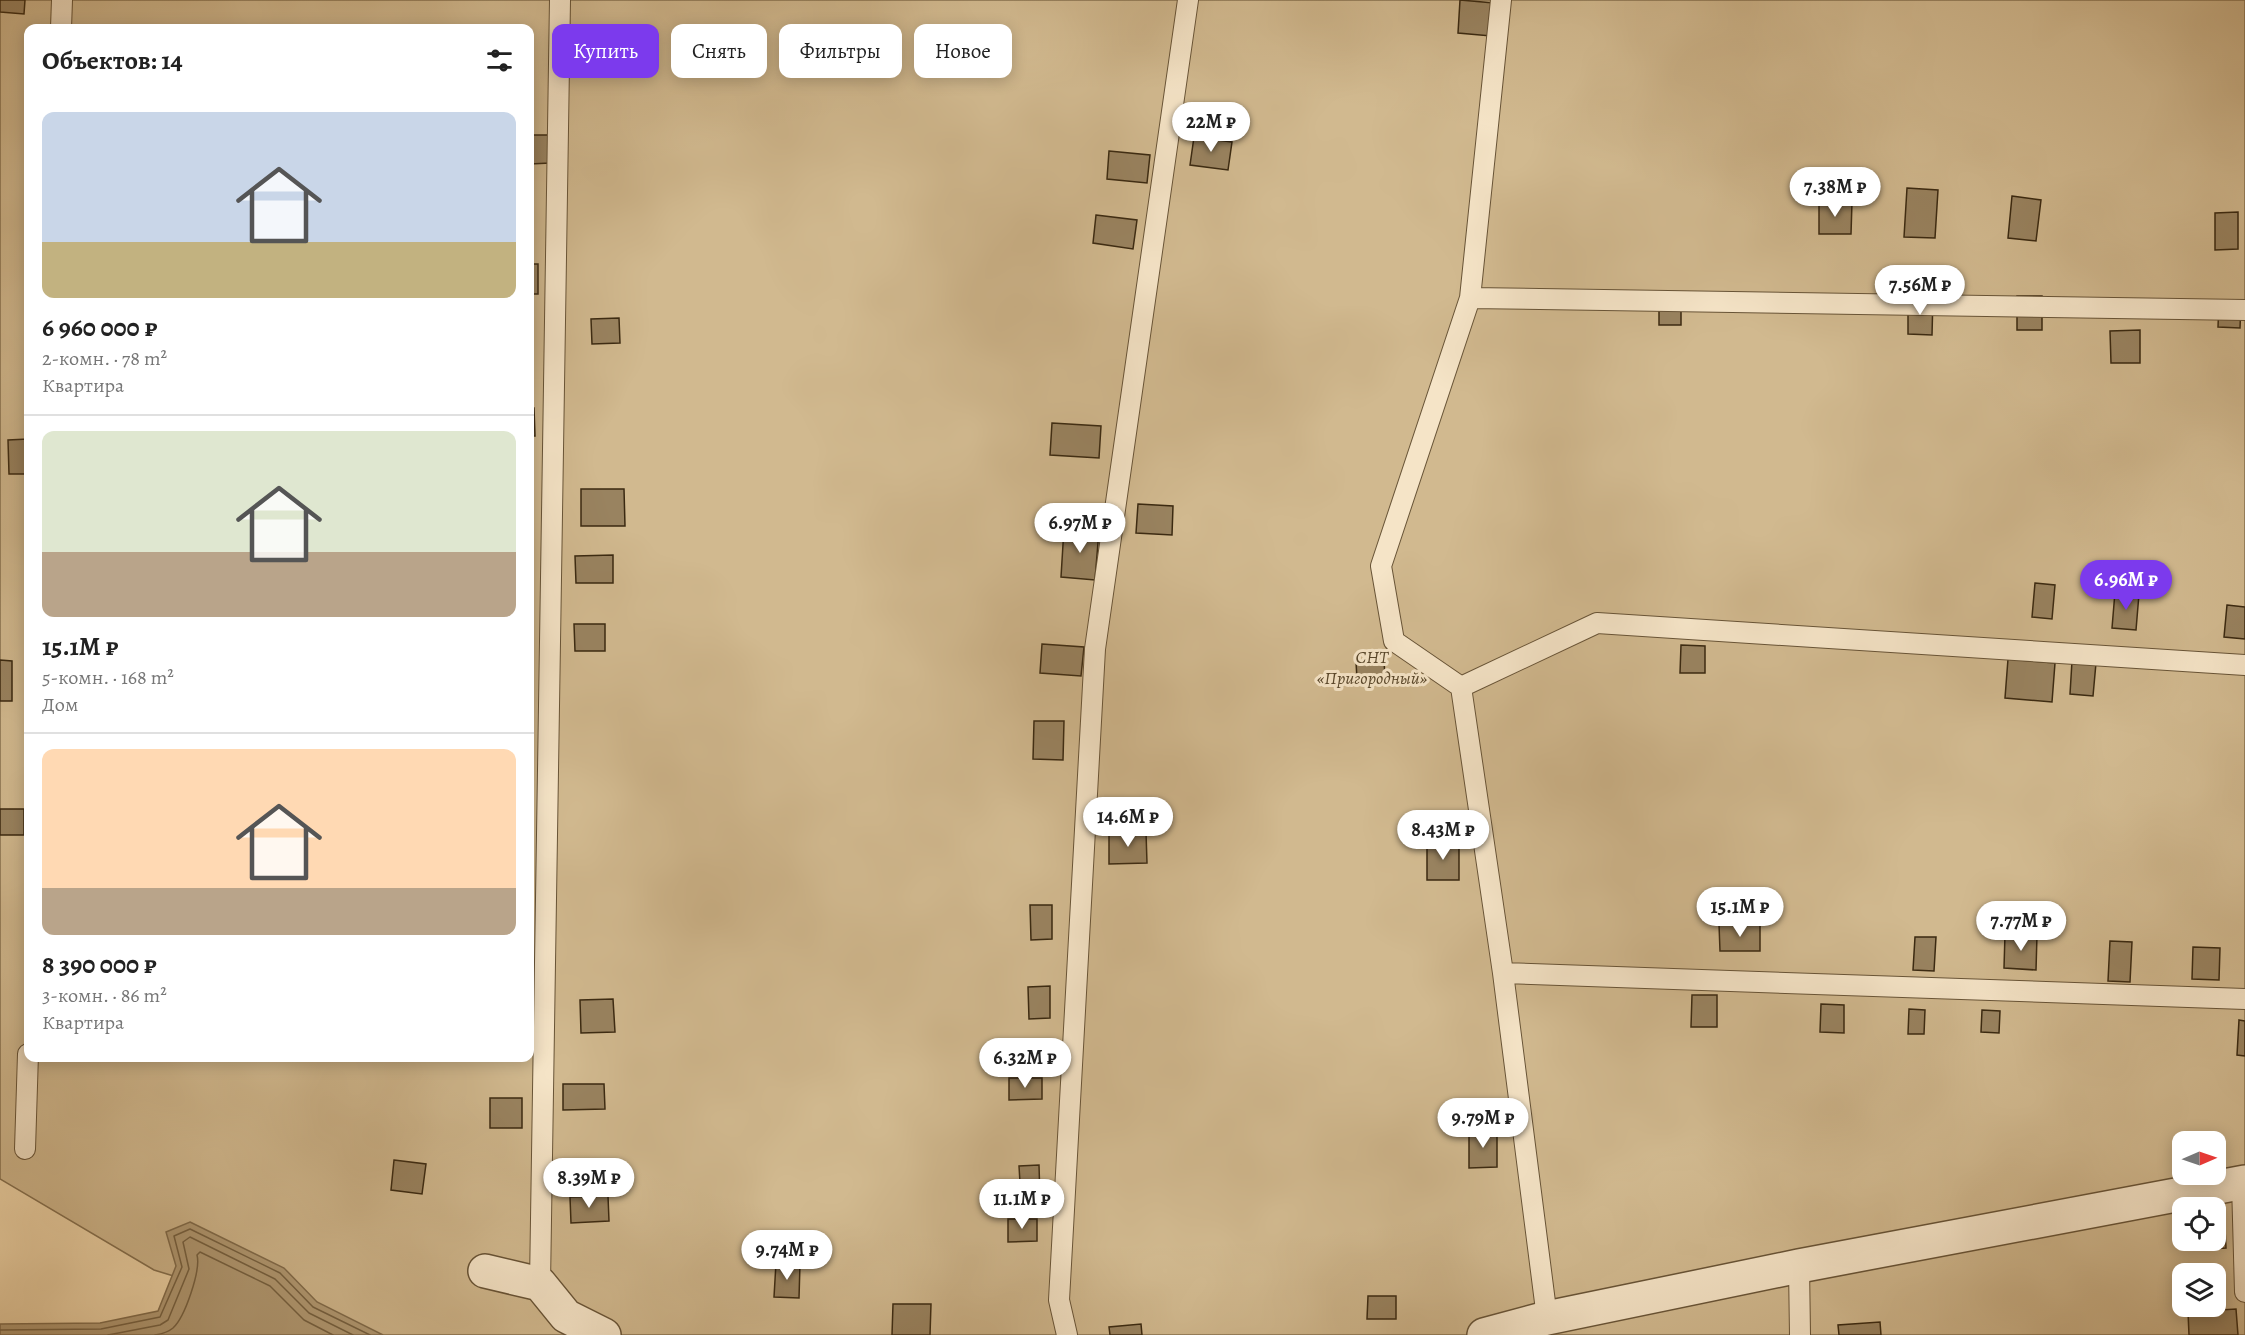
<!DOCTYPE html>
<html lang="ru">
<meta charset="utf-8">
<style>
:root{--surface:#fff;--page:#f2f2f2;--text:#222;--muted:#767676;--line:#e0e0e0;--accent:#7c3aed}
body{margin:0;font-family:Alegreya,serif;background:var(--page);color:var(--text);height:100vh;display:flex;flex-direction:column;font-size:22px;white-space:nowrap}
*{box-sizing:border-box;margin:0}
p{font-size:20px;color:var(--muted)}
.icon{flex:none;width:33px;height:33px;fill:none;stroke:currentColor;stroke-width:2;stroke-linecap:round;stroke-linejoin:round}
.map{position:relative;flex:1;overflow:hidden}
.drawer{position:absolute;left:24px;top:24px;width:510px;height:1038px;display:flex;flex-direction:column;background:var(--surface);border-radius:12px;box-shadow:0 3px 15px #0003}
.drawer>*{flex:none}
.banner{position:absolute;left:552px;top:24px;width:570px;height:54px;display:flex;gap:12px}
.needle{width:39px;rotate:88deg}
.fabs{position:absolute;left:2172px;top:1131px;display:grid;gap:12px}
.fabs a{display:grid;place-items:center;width:54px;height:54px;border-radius:12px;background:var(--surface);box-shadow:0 3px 15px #0003;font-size:30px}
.price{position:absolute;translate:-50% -51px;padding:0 14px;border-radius:21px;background:#fff;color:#222;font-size:20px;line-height:39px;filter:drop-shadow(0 2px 3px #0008)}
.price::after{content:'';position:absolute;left:50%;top:36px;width:18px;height:14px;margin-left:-9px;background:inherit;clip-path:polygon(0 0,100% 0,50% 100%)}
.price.active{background:var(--accent);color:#fff}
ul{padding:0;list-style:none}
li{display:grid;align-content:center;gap:12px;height:318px;padding:0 18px}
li+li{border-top:2px solid var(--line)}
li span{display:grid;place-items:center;height:186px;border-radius:12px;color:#555}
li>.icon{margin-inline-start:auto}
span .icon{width:108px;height:108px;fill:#fffc;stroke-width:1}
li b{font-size:26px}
h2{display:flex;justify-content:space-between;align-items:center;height:72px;padding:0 18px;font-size:26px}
.tag{padding:0 21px;border-radius:12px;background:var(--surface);box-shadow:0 3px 15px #0003;font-size:21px;line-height:54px}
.tag.active{background:var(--accent);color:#fff}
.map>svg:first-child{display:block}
</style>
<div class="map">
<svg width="2245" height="1335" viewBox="0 0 2245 1335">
<rect width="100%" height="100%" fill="#f0d6a9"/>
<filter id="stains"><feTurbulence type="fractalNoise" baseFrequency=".00333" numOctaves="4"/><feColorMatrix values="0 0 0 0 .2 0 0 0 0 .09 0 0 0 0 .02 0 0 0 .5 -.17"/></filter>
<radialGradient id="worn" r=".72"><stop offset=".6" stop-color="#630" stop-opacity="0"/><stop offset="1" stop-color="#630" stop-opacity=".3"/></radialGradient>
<path fill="#d1b98f" stroke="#867150" stroke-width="1.5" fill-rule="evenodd" d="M0,0H2245V1335H367L154,1270L0,1179ZM28,28H530V1058H28ZM2182,1142H2216V1174H2182ZM2182,1208H2216V1240H2182ZM2182,1274H2216V1306H2182Z"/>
<path fill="#b29b75" stroke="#826d4d" stroke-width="1.5" d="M190,1222L284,1268L317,1302L383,1335H0V1324L100,1323L158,1311L176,1266L166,1232Z"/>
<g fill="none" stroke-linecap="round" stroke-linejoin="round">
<path stroke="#766243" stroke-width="1.5" d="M0,1330L101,1329L160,1317L182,1267L174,1236L190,1229L280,1273L313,1307L370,1335
M108,1335L160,1325L168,1320L189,1269L183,1242L190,1237L275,1279L309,1313L353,1335
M155,1335C161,1334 167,1333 173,1328C185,1317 201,1270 197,1255L200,1252L270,1286L304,1320L333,1335"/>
</g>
<path fill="#998360" stroke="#3a2911" stroke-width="1.5" d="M0,0H25L24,14L0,12Z
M1460,0L1494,3L1491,36L1458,33Z
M530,135H549L550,163L530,164Z
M1194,137L1232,142L1228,170L1190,165Z
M1109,151L1150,155L1147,183L1107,179Z
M1907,188L1938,190L1935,238L1904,237Z
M2012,196L2041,200L2036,241L2008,238Z
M1819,201L1852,202L1851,234H1819Z
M2238,212V249L2215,250V213Z
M1096,215L1137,220L1133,249L1093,243Z
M530,264H538V294H530Z
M1659,293L1681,294V325H1659Z
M2017,296H2042V330H2017Z
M1908,297H1933L1932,335L1908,334Z
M2219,302L2241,303L2240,328L2218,327Z
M619,318L620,343L592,344L591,319Z
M2140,330V363H2111L2110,331Z
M530,408H534L535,436H530Z
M1052,423L1101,426L1099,458L1050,455Z
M28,439V474H9L8,440Z
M581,489H624L625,526H581Z
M1138,504L1173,506L1172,535L1136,533Z
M1064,528L1099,530L1095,580L1061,577Z
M613,555V583H576L575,556Z
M2035,583L2055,585L2052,619L2032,617Z
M2115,592L2139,594L2136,630L2112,628Z
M2227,605L2245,607V639L2224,637Z
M574,624H605V651H575Z
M1042,644L1084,647L1081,676L1040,673Z
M1681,645L1705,646V673H1680Z
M2008,659L2055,663L2052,702L2005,698Z
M0,660L12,661V701H0Z
M1384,660L1385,677L1357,679L1356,662Z
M2072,661L2096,663L2093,696L2070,694Z
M1034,721H1064L1063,760L1033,759Z
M0,809H24V835H0Z
M1146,832L1147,863L1109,864V833Z
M1427,843H1459V880H1427Z
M1030,905H1052V939L1031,940Z
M1719,924L1760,925V951H1720Z
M2005,934L2037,935L2036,970L2004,968Z
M1915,937H1936L1934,971L1913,970Z
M2110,941L2132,942L2130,982L2108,981Z
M2193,947L2220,948L2219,980L2192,979Z
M1050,986V1018L1029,1019L1028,987Z
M1692,995H1717V1027H1691Z
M613,999L615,1032L581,1033L580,1000Z
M1821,1004L1844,1005V1033L1820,1032Z
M1909,1009L1925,1010L1924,1034H1908Z
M1982,1010L2000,1011L1999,1033L1981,1032Z
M2239,1020L2245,1021V1056L2237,1055Z
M1009,1078H1042V1099L1009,1100Z
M563,1084H604L605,1109L563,1110Z
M490,1098H522V1128H490Z
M1469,1131H1497V1167L1469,1168Z
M394,1160L426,1164L422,1194L391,1190Z
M1039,1165L1040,1198L1021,1199L1019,1166Z
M608,1196L609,1221L571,1223L570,1197Z
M2216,1209H2224L2226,1248L2197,1250V1240H2216Z
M1008,1219H1037V1241L1008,1242Z
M776,1263L800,1264L799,1298L774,1297Z
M1368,1296H1396V1319H1367Z
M893,1304H931L930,1335H892Z
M2236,1309L2238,1335H2189L2188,1312Z
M1880,1322L1881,1335H1839L1838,1325Z
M1141,1324L1142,1335H1110L1109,1327Z"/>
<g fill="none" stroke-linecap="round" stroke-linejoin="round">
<g stroke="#685437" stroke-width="22">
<path id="service" d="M1501,0L1470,298L1381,566L1394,641L1461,687L1503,973L1547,1318
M61,28L62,0
M1470,298L2245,310
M1461,687L1597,623L2245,665
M1503,973L2245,999
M25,1149L28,1054
M2242,1183L2245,1292
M1799,1266L1800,1335
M540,1284L560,0
M1067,1335L1059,1300L1095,649L1188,0"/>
</g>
<g stroke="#685437" stroke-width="36">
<path id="minor" d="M485,1271L540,1284L566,1316L604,1335
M1484,1335L1547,1318L1799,1266L2245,1182"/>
</g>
<use href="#service" stroke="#f5e4c7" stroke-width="20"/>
<use href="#minor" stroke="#f5e4c7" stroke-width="33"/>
</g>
<g text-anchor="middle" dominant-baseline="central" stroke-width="6" stroke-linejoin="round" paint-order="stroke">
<g font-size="18" font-style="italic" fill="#58462a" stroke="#f5e4c7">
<text x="1372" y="657">СНТ<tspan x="1372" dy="21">«Пригородный»</tspan></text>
</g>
</g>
<rect width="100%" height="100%" filter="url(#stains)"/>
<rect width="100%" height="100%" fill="url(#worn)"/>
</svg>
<div class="fabs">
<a><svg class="needle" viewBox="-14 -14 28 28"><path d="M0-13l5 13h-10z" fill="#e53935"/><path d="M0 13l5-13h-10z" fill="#767676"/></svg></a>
<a><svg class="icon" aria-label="locate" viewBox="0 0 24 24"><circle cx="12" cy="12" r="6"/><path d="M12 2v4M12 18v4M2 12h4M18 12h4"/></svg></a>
<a><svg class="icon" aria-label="layers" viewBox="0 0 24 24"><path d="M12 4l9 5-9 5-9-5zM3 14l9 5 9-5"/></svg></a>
</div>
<b class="price" style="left:1211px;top:153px">22M ₽</b>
<b class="price" style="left:1835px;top:218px">7.38M ₽</b>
<b class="price" style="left:1920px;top:316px">7.56M ₽</b>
<b class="price" style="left:1080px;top:554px">6.97M ₽</b>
<b class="price active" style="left:2126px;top:611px">6.96M ₽</b>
<b class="price" style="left:1128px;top:848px">14.6M ₽</b>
<b class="price" style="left:1443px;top:861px">8.43M ₽</b>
<b class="price" style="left:1740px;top:938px">15.1M ₽</b>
<b class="price" style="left:2021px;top:952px">7.77M ₽</b>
<b class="price" style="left:1025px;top:1089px">6.32M ₽</b>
<b class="price" style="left:1483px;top:1149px">9.79M ₽</b>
<b class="price" style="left:589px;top:1209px">8.39M ₽</b>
<b class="price" style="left:1022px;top:1230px">11.1M ₽</b>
<b class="price" style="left:787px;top:1281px">9.74M ₽</b>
<div class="banner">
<a class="tag active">Купить</a>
<a class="tag">Снять</a>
<a class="tag">Фильтры</a>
<a class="tag">Новое</a>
</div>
<section class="drawer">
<h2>Объектов: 14<svg class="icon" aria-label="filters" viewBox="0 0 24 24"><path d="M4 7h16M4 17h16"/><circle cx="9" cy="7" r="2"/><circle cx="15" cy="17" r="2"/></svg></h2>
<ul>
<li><span style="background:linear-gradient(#c9d6e8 70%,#c2b280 0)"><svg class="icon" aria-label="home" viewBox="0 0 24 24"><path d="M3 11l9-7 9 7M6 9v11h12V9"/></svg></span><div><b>6 960 000 ₽</b><p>2-комн. · 78 m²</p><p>Квартира</p></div></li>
<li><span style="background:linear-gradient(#dfe7d0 65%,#b9a48a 0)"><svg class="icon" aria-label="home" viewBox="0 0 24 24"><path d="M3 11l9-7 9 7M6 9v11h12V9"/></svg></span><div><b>15.1M ₽</b><p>5-комн. · 168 m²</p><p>Дом</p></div></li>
<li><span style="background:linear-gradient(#ffd9b3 75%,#b9a48a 0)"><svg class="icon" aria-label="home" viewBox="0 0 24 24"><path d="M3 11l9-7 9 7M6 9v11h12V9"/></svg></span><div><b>8 390 000 ₽</b><p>3-комн. · 86 m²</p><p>Квартира</p></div></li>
</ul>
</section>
</div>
